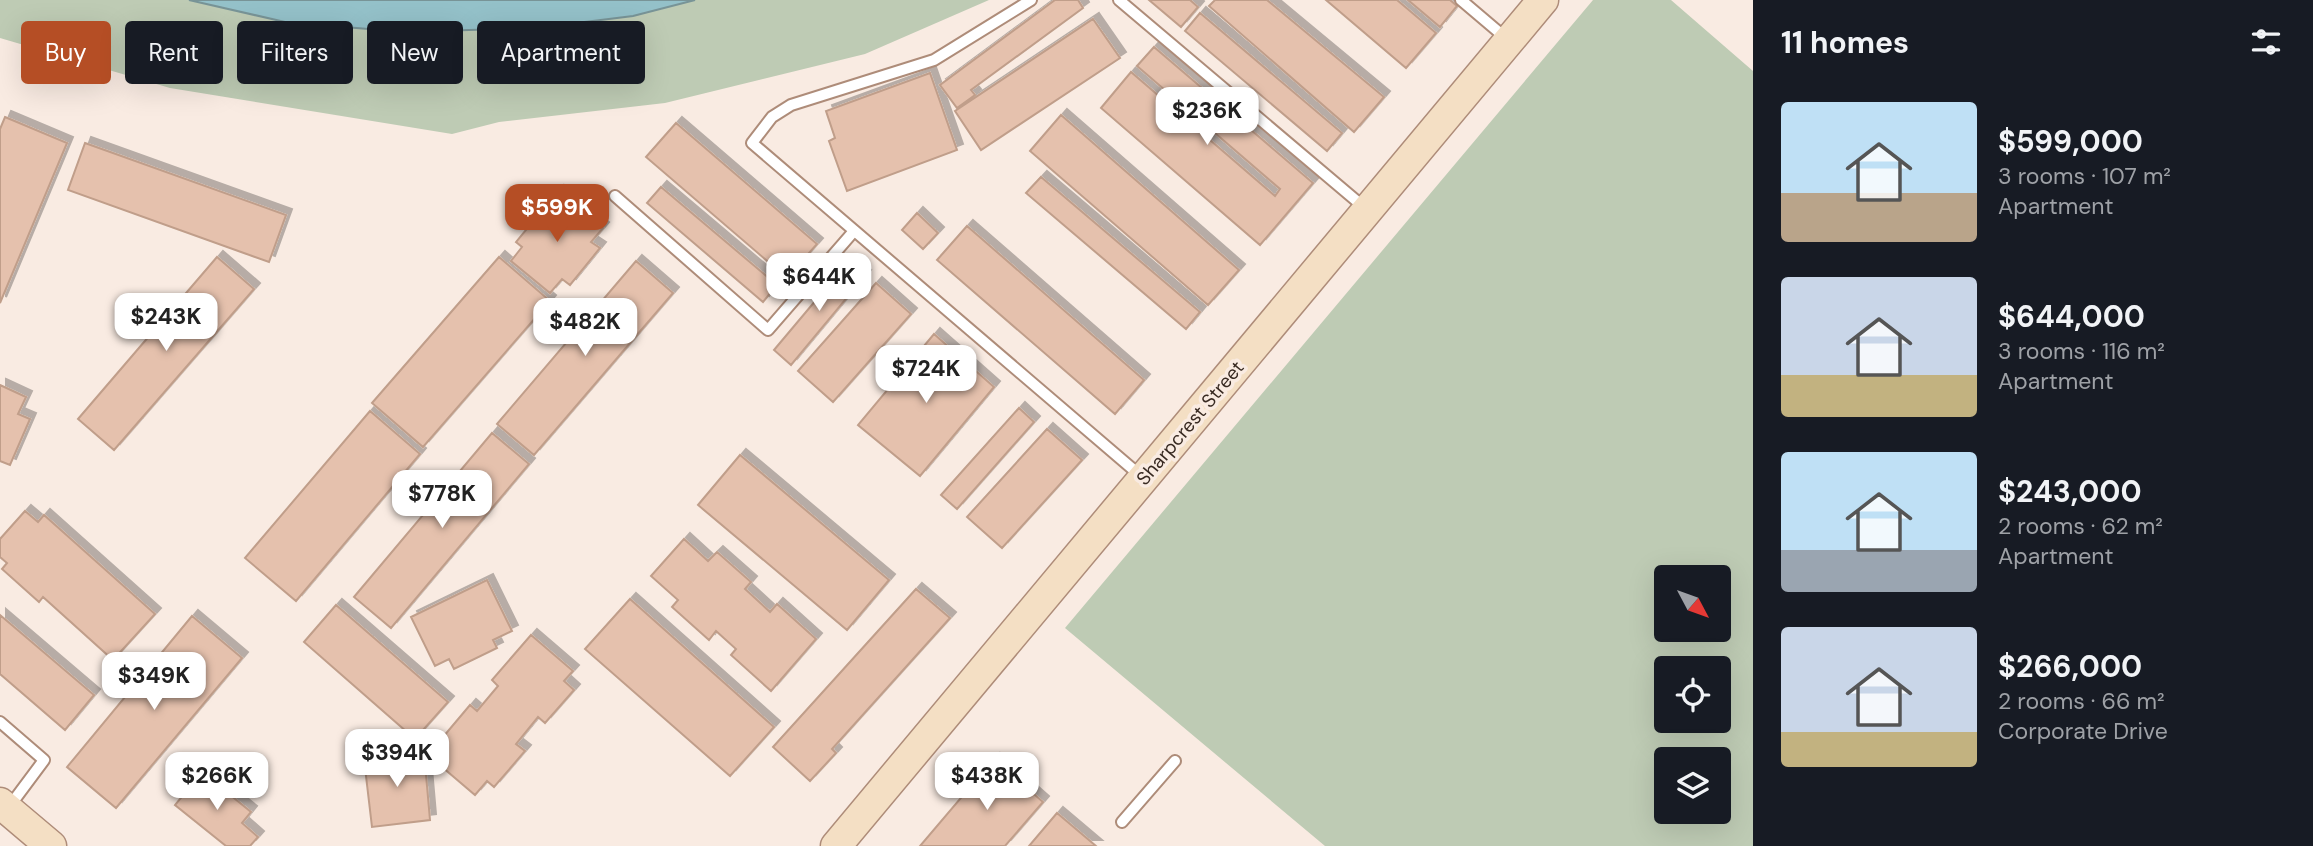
<!DOCTYPE html>
<meta charset="utf-8">
<style>
:root{--surface:#171b24;--page:#242831;--text:#f1f3f6;--muted:#9ea1a6;--accent:#b54e25}
body{margin:0;font-family:"DM Sans",sans-serif;background:var(--page);color:var(--text);height:100vh;display:flex;flex-direction:column;font-size:26px;white-space:nowrap}
*{box-sizing:border-box;margin:0}
p{font-size:23px;color:var(--muted)}
.icon{flex:none;width:38px;height:38px;fill:none;stroke:currentColor;stroke-width:2;stroke-linecap:round;stroke-linejoin:round}
.map{position:relative;flex:1;overflow:hidden}
.panel{display:flex;flex-direction:column;background:var(--surface);width:560px}
.panel>*{flex:none}
.top-card{position:absolute;left:21px;top:21px;width:665px;height:63px;display:flex;gap:14px}
.needle{width:46px;rotate:131deg}
.controls{position:absolute;left:1654px;top:565px;display:grid;gap:14px}
.controls a{display:grid;place-items:center;width:77px;height:77px;border-radius:7px;background:var(--surface);box-shadow:0 7px 28px #0002;font-size:35px}
.price{position:absolute;translate:-50% -60px;padding:0 16px;border-radius:14px;background:#fff;color:#222;font-size:23px;line-height:46px;filter:drop-shadow(0 2px 4px #0008)}
.price::after{content:'';position:absolute;left:50%;top:42px;width:21px;height:16px;margin-left:-10px;background:inherit;clip-path:polygon(0 0,100% 0,50% 100%)}
.price.active{background:var(--accent);color:#fff}
ul{padding:0;list-style:none}
li{display:flex;align-items:center;gap:21px;height:175px;padding:0 28px}
li span{display:grid;place-items:center;flex:none;width:196px;height:140px;border-radius:7px;color:#555}
li>.icon{margin-inline-start:auto}
span .icon{width:84px;height:84px;fill:#fffc;stroke-width:1}
li b{font-size:30px}
h2{display:flex;justify-content:space-between;align-items:center;height:84px;padding:0 28px;font-size:30px}
.tag{padding:0 24px;border-radius:7px;background:var(--surface);box-shadow:0 7px 28px #0002;font-size:24px;line-height:63px}
.tag.active{background:var(--accent);color:#fff}
main{display:flex;flex:1;min-height:0}
.map>svg:first-child{display:block}
</style>
<main>
<div class="map">
<svg width="1753" height="846" viewBox="0 0 1753 846">
<defs>
<filter id="shadow"><feDropShadow dx="6" dy="-6" stdDeviation="0" flood-color="#0004"/></filter>
</defs>
<rect width="100%" height="100%" fill="#f9ebe2"/>
<path fill="#becbb4" fill-rule="evenodd" d="M0,0H989L865,54L665,103L499,122L452,134L170,88L0,38Z
M1593,0H1671L1753,71V846H1325L1065,628ZM1666,578H1718V630H1666ZM1666,668H1718V721H1666ZM1666,760H1718V812H1666Z"/>
<path fill="#94c1c9" stroke="#789497" stroke-width="2" d="M189,0H695L633,16L536,28L404,32L285,22Z"/>
<path fill="#e5c1ad" stroke="#c09e8a" stroke-width="2" filter="url(#shadow)" d="M1055,0H1078L1083,8L971,90L975,95L957,108L940,85Z
M1149,0H1190L1198,7L1181,27Z
M1215,0H1267L1384,97L1354,132L1209,6Z
M1326,0H1397L1436,33L1406,68Z
M1408,0H1450L1457,6L1440,27Z
M1200,13L1342,133L1327,151L1185,31Z
M1093,19L1120,58L981,150L955,111Z
M1154,47L1313,183L1260,245L1101,108L1131,72L1275,196L1280,189L1137,66Z
M930,73L957,150L847,191L829,141L835,138L826,111Z
M1061,115L1239,270L1208,305L1030,151Z
M5,117L67,143L0,303V129Z
M676,123L817,244L787,278L646,157Z
M85,143L286,215L269,262L68,190Z
M1041,177L1200,312L1186,329L1026,193Z
M661,187L777,285L763,302L647,203Z
M558,191L603,228L591,242L600,248L570,285L562,279L550,293L511,261L522,247L516,242Z
M917,213L938,233L923,249L902,230Z
M967,226L1144,380L1115,414L937,260Z
M217,257L254,289L114,450L78,419Z
M499,257L550,301L423,447L372,403Z
M636,261L673,293L534,455L497,424Z
M848,262L865,276L791,365L774,350Z
M876,283L911,314L833,402L798,371Z
M934,334L994,387L920,476L858,425Z
M0,385L26,397L18,414L30,419L10,465L0,461Z
M1019,408L1034,422L957,509L941,495Z
M370,411L420,454L296,601L245,558Z
M1047,429L1082,460L1002,548L967,517Z
M492,433L529,464L391,628L354,597Z
M740,455L889,580L847,630L698,505Z
M25,511L38,522L44,515L155,614L113,660L43,597L39,602L2,569L7,563L0,557V539Z
M684,539L708,561L717,552L751,582L745,589L770,612L777,604L816,639L771,691L731,655L736,649L716,631L709,640L672,607L678,600L651,576Z
M487,580L512,631L493,640L497,648L454,669L449,659L435,666L411,617Z
M916,589L950,618L832,749L836,753L810,781L773,747Z
M630,599L774,727L730,776L585,649Z
M336,605L448,702L415,739L304,642Z
M0,615L94,695L65,730L0,674Z
M192,616L242,658L116,808L67,767Z
M531,635L573,671L564,681L574,690L545,723L538,717L516,744L525,751L494,787L487,781L475,795L435,761L445,749L438,743L470,705L477,711L498,686L492,680Z
M424,752L430,820L372,827L364,759Z
M994,759L1043,802L1005,846H920Z
M202,772L251,812L242,823L258,837L250,846H226L175,805Z
M1057,813L1096,846H1029Z"/>
<g fill="none" stroke-linecap="round" stroke-linejoin="round">
<g stroke="#ae8c79" stroke-width="14">
<path id="lane" d="M1031,0L934,60L791,105L772,117L752,143L1142,477
M1119,0L1365,208
M1461,0L1507,39
M615,196L768,330L854,231
M0,722L44,760L9,807
M1122,822L1175,761"/>
</g>
<g stroke="#ae8c79" stroke-width="33">
<path id="secondary" d="M0,803L51,846
M836,846L1543,0"/>
</g>
<use href="#lane" stroke="#fff" stroke-width="10"/>
<use href="#secondary" stroke="#f4dfc4" stroke-width="30"/>
</g>
<g text-anchor="middle" dominant-baseline="central" stroke-width="7" stroke-linejoin="round" paint-order="stroke">
<g font-size="19" fill="#382a22" stroke="#f9ebe2">
<text transform="translate(1190 423) rotate(-50)">Sharpcrest Street</text>
</g>
</g>
</svg>
<div class="controls">
<a><svg class="needle" viewBox="-14 -14 28 28"><path d="M0-13l5 13h-10z" fill="#e53935"/><path d="M0 13l5-13h-10z" fill="#9ea1a6"/></svg></a>
<a><svg class="icon" aria-label="locate" viewBox="0 0 24 24"><circle cx="12" cy="12" r="6"/><path d="M12 2v4M12 18v4M2 12h4M18 12h4"/></svg></a>
<a><svg class="icon" aria-label="layers" viewBox="0 0 24 24"><path d="M12 4l9 5-9 5-9-5zM3 14l9 5 9-5"/></svg></a>
</div>
<b class="price" style="left:1207px;top:147px">$236K</b>
<b class="price active" style="left:557px;top:244px">$599K</b>
<b class="price" style="left:819px;top:313px">$644K</b>
<b class="price" style="left:166px;top:353px">$243K</b>
<b class="price" style="left:585px;top:358px">$482K</b>
<b class="price" style="left:926px;top:405px">$724K</b>
<b class="price" style="left:442px;top:530px">$778K</b>
<b class="price" style="left:154px;top:712px">$349K</b>
<b class="price" style="left:397px;top:789px">$394K</b>
<b class="price" style="left:217px;top:812px">$266K</b>
<b class="price" style="left:987px;top:812px">$438K</b>
<div class="top-card">
<a class="tag active">Buy</a>
<a class="tag">Rent</a>
<a class="tag">Filters</a>
<a class="tag">New</a>
<a class="tag">Apartment</a>
</div>
</div>
<section class="panel">
<h2>11 homes<svg class="icon" aria-label="filters" viewBox="0 0 24 24"><path d="M4 7h16M4 17h16"/><circle cx="9" cy="7" r="2"/><circle cx="15" cy="17" r="2"/></svg></h2>
<ul>
<li><span style="background:linear-gradient(#bfe0f5 65%,#b9a48a 0)"><svg class="icon" aria-label="home" viewBox="0 0 24 24"><path d="M3 11l9-7 9 7M6 9v11h12V9"/></svg></span><div><b>$599,000</b><p>3 rooms · 107 m²</p><p>Apartment</p></div></li>
<li><span style="background:linear-gradient(#c9d6e8 70%,#c2b280 0)"><svg class="icon" aria-label="home" viewBox="0 0 24 24"><path d="M3 11l9-7 9 7M6 9v11h12V9"/></svg></span><div><b>$644,000</b><p>3 rooms · 116 m²</p><p>Apartment</p></div></li>
<li><span style="background:linear-gradient(#bfe0f5 70%,#9aa5b1 0)"><svg class="icon" aria-label="home" viewBox="0 0 24 24"><path d="M3 11l9-7 9 7M6 9v11h12V9"/></svg></span><div><b>$243,000</b><p>2 rooms · 62 m²</p><p>Apartment</p></div></li>
<li><span style="background:linear-gradient(#c9d6e8 75%,#c2b280 0)"><svg class="icon" aria-label="home" viewBox="0 0 24 24"><path d="M3 11l9-7 9 7M6 9v11h12V9"/></svg></span><div><b>$266,000</b><p>2 rooms · 66 m²</p><p>Corporate Drive</p></div></li>
</ul>
</section>
</main>
